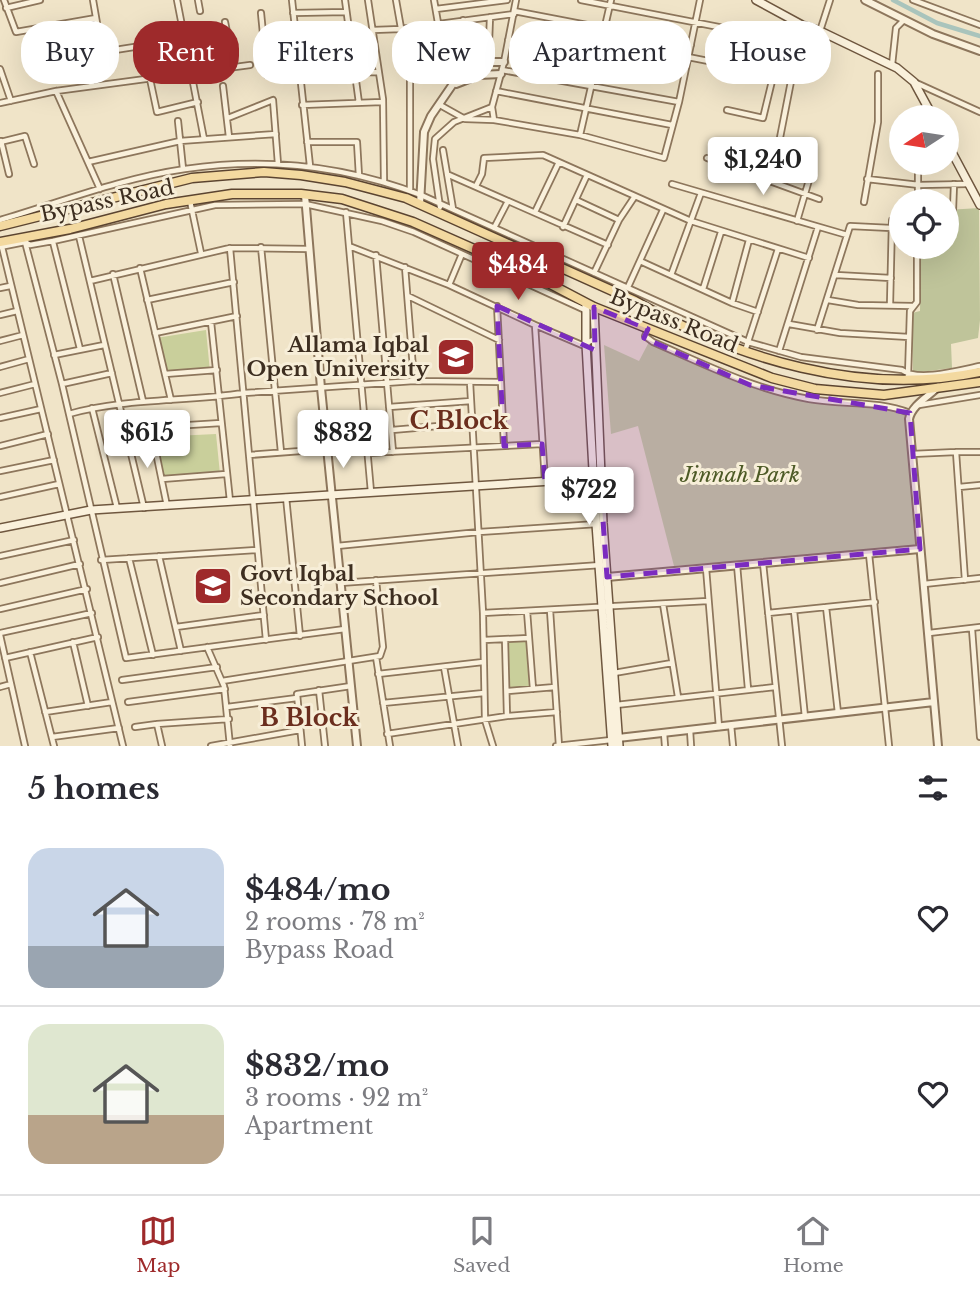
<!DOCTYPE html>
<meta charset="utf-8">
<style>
:root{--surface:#fff;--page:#f2f2f3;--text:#2b2b33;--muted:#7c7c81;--line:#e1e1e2;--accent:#9e2a2b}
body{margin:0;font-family:"Libre Baskerville",serif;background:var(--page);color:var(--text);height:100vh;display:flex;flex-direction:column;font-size:26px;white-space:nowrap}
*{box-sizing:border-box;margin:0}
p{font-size:23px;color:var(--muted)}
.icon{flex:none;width:38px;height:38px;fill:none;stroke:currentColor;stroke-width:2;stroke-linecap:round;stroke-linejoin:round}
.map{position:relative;height:746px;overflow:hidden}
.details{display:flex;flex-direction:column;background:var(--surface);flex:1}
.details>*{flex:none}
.hud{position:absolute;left:21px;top:21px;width:938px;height:63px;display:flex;gap:14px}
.needle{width:46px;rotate:258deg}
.tools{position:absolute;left:889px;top:105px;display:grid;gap:14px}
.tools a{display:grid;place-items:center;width:70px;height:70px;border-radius:50%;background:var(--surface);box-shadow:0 7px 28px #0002;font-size:35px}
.price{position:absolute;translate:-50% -60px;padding:0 16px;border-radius:7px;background:#fff;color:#222;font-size:23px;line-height:46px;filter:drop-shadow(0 2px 4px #0008)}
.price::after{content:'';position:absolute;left:50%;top:42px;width:21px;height:16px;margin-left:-10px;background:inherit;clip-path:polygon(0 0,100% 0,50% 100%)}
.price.on{background:var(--accent);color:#fff}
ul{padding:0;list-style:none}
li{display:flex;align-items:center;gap:21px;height:175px;padding:0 28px}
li+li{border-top:2px solid var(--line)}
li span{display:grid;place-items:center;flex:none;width:196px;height:140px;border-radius:21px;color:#555}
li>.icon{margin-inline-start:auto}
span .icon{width:84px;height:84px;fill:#fffc;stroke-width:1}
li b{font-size:30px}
h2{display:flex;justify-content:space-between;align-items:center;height:84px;padding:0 28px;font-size:30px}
.chip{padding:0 24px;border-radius:28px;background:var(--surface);box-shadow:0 7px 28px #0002;font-size:24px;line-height:63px}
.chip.on{background:var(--accent);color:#fff}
.tab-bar{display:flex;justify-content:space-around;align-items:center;height:98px;border-top:2px solid var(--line);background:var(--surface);font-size:19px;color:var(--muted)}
.tab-bar a{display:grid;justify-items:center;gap:4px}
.tab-bar .on{color:var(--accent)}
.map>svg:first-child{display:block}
</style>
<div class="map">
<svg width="980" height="746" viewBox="0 0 980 746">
<rect width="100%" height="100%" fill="#f0e4c8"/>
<path fill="#c9cf9b" d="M206,330L210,372L165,376L156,338Z
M649,342L754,388L790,397L906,410L917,547L674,566L638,426L611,434L604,345L639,361Z
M216,434L220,474L162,479L154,437Z
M508,641H526L529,686L510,688Z"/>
<path fill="#bfc49a" d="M979,208L980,320L978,338L951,344L952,368L913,373L912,313L920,311L921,247H947V210Z"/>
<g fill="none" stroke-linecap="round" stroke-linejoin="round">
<path stroke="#a9c4bc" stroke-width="4.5" d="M893,0L937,23L980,36"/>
<g stroke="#8d765c" stroke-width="8">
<path id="minor" d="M4,0L16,32L96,18
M93,0L102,52
M177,0L204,139
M198,0L200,11
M292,0L310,166
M345,0L359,103
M368,0L383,99L384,182
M396,0L410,79V191
M434,0L438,23
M516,0L504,62L492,107L494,120L580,135L664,158L679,102L700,0
M581,0L775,38L779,52L763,118L727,110
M913,0L980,25
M6,8L40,0
M436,9L507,0
M514,11L691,45
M261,13L267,75L378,72
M293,13L346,12
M463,20L466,45L489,43L490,17
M225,22L234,67
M373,30L401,29L514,14
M820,31L830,0
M508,40L684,73
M296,41H351
M143,46L157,112L198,102
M86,55L92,86
M688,57L774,74
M45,61L185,39
M892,65L896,28L904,20
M0,69L11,101
M502,70L679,102
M914,82L980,112
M223,86L229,137
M56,91L100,189
M496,91L672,125
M0,103L56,91L250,65
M302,105L382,102
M440,105L465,119L494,120
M228,118L273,100L278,164
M178,121L183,169
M580,135L611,0
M1,141L9,174
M0,142L25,136L34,164
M307,142H357L359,176
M731,143L766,168L782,175
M443,150L453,209
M707,158L819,199
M88,162L180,141L276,134
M766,168L777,153L802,25
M449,175L608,245
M867,179L919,185L969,184
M672,184L847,235
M476,186L482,174L484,158L543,155L691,221L809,258
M576,200L619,220
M190,201L201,253
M918,201V163
M864,202L878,122V74
M440,207L433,159L435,139L454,122L492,107
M953,210L954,184
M346,212L349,246L449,285L535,325L545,481
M535,212L559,162
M0,220C61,202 122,178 185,169C265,157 346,166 421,195L748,342L801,357L902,370C918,382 960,370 980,366
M797,221L809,180
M563,227L587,175
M494,228L508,201
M79,236L144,508
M25,242L62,384L126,658L345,629
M53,242L80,349
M349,246L371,492
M0,247L25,242L30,245L53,241L215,205L305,204L382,221L414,232L585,310
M2,247L123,746
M261,247L281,452
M230,248L266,640
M376,255L393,452
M640,261L732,303L758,312
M405,267L414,381
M140,268L171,400
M594,273L619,220L635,196
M113,274L143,401
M671,275L701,193
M836,275L891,278
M90,281L230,248L309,249
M449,285L462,254
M628,287L663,210
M0,288L10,286
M703,289L721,232
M408,296L499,340
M147,300L234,282
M828,300L858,305L913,306
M732,303L749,240
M890,305L892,220L901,217
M497,306L501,382
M0,315L17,311
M211,322L230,501
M789,324L840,333L909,337
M535,325L582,345L595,339
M648,329L645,336L653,342C704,364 753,389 809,399C842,405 878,400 910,413
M817,330L850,226L891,228
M155,333L237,316
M0,341L23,335
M745,351L778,249
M779,351L818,227
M54,355L104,345
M0,367L29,359
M165,374L217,370
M908,376L910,311L917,302V247
M470,382L483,613L485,720L493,746
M62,384L112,373
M0,393L35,384
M919,405L980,395
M389,407L471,401
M92,408L117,508
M69,414C126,398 185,402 244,393L414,381L501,382L504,446
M0,418L41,409
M151,428L167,506
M125,429L221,423
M392,430L473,423
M0,446L48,434
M367,453L542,444
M912,454L956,452
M249,455L327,449
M0,471L54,460
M162,479L226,474
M959,487L980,485
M0,497L59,484
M286,497L300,636
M337,546L479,532L597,524
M869,554L889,746
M0,556L74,540
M159,556L181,651
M129,558L153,655
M101,560L257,550
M763,563L782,746
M737,565L748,689
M706,568L719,727
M965,580L956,452H980
M0,583L80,564
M340,583L601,565
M924,584L980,578
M663,604L678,697
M826,607L838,713
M0,609L87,589
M550,610L559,746
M527,611L533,689
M794,611L805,717
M483,613L708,601
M768,613L875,602
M176,627L264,615
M972,629L980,737
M0,633L92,613
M929,633L980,627
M0,635L25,746
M505,639L507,716
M484,640L529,638
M73,642L88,706
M207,647L224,686L230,746
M30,652L54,746
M376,657L390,746
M5,658L98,637
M444,667L458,746
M614,673L672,663
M378,674L483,662
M122,680L217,667
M222,681L380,656L383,647L376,580
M0,687L11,684
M319,690L325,746
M508,691L555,687
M128,702L225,689
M383,703L484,693
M616,705L775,687
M227,707L297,698
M45,712L112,702
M731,725L733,746
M135,727L157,724
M690,730L691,746
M664,733L665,746
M387,734L507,716L557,712
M52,737L119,728
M162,746L157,724L229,719
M211,746L300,730
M302,746L297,694L351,686
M556,746L611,740"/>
</g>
<g stroke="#8d765c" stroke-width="10">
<path id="tertiary" d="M865,0L933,34L980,51
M456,84L479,75L501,74
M305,195L321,388L357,746
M420,204L424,132L431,116L466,65L484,62H504
M938,387C928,397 912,405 909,419L938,746
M607,577L920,549
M618,738L934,702"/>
</g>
<g stroke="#6f573f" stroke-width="10">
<path id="secondary" d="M756,0L802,25L820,31L897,68L914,82L933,117
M947,143L980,205
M586,304V344L596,524L612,746
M594,307L603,523L619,746
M0,528L91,510L600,478"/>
</g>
<g stroke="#5b4430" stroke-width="11">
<path id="primary" d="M0,226L192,178L264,172L301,175L345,182L406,198L635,301C737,359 862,397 980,372
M0,242L70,229L166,204L232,194H301L342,199L413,222L535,276L594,307L772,378L815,389L884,395L980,382"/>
</g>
<use href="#minor" stroke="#faf1dc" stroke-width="4.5"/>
<use href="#tertiary" stroke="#faf1dc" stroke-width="6"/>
<use href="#secondary" stroke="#faf1dc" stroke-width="7"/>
<use href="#primary" stroke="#f3d9a0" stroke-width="8"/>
</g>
<path fill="#7b2cbf" fill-opacity="0.2" stroke="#7b2cbf" stroke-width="5" stroke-dasharray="14 9" stroke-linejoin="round" d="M497,306L595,350L594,307L648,329L644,338L750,385L910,413L920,549L607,577L600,478L545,481L542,444L504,446Z"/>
<defs>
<g id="university-square" transform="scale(2.0125)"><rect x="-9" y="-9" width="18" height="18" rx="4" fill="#9e2a2b" stroke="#f7eed8"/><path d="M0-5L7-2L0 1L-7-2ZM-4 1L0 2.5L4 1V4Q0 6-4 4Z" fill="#fff"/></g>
</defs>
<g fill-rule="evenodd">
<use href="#university-square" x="456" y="357"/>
<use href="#university-square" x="213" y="586"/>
</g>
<g text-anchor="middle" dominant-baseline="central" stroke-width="6" stroke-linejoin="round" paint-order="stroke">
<g font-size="21" fill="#3d2e20" stroke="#f7eed8">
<text transform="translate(107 201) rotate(-12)">Bypass Road</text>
<text transform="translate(674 321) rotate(22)">Bypass Road</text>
</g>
<g font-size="21" font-weight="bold" fill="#3d2e20" stroke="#f7eed8" text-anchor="end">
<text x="429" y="345">Allama Iqbal<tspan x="429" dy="24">Open University</tspan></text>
<text x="240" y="574" text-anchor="start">Govt Iqbal<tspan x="240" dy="24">Secondary School</tspan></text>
</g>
<g font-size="21" font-style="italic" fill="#4d5a26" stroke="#f7eed8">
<text x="740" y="475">Jinnah Park</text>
</g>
<g font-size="24" font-weight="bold" fill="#6b2e1e" stroke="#f7eed8">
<text x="459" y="420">C Block</text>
<text x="309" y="717">B Block</text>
</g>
</g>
</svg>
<div class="tools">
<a><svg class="needle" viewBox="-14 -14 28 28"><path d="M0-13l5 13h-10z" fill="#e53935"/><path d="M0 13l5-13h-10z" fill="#7c7c81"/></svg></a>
<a><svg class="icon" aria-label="locate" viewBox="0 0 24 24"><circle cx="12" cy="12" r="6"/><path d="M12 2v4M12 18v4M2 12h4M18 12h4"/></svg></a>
</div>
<b class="price" style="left:763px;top:197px">$1,240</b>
<b class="price on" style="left:518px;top:302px">$484</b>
<b class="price" style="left:147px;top:470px">$615</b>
<b class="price" style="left:343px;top:470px">$832</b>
<b class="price" style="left:589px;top:527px">$722</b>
<div class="hud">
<a class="chip">Buy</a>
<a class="chip on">Rent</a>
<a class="chip">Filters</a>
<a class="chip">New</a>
<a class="chip">Apartment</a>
<a class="chip">House</a>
</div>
</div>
<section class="details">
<h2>5 homes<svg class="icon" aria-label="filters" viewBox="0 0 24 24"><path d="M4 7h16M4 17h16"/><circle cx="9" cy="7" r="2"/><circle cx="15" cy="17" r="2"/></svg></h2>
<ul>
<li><span style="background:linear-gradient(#c9d6e8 70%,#9aa5b1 0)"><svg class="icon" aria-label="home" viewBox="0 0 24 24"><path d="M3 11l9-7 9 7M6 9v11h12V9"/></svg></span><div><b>$484/mo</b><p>2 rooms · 78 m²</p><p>Bypass Road</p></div><svg class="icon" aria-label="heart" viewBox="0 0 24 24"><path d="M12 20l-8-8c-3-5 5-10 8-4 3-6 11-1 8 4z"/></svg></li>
<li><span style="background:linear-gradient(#dfe7d0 65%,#b9a48a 0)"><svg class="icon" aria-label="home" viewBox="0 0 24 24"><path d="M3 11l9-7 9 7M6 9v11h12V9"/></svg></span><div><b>$832/mo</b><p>3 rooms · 92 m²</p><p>Apartment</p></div><svg class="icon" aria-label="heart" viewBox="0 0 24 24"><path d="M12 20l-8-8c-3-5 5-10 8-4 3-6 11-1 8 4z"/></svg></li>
</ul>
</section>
<nav class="tab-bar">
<a class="on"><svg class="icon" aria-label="map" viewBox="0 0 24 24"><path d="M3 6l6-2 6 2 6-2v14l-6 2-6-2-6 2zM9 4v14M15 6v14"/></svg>Map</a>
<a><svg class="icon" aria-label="saved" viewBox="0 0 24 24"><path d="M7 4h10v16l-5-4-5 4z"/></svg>Saved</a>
<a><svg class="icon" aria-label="home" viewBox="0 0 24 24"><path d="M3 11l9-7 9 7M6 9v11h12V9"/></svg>Home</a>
</nav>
